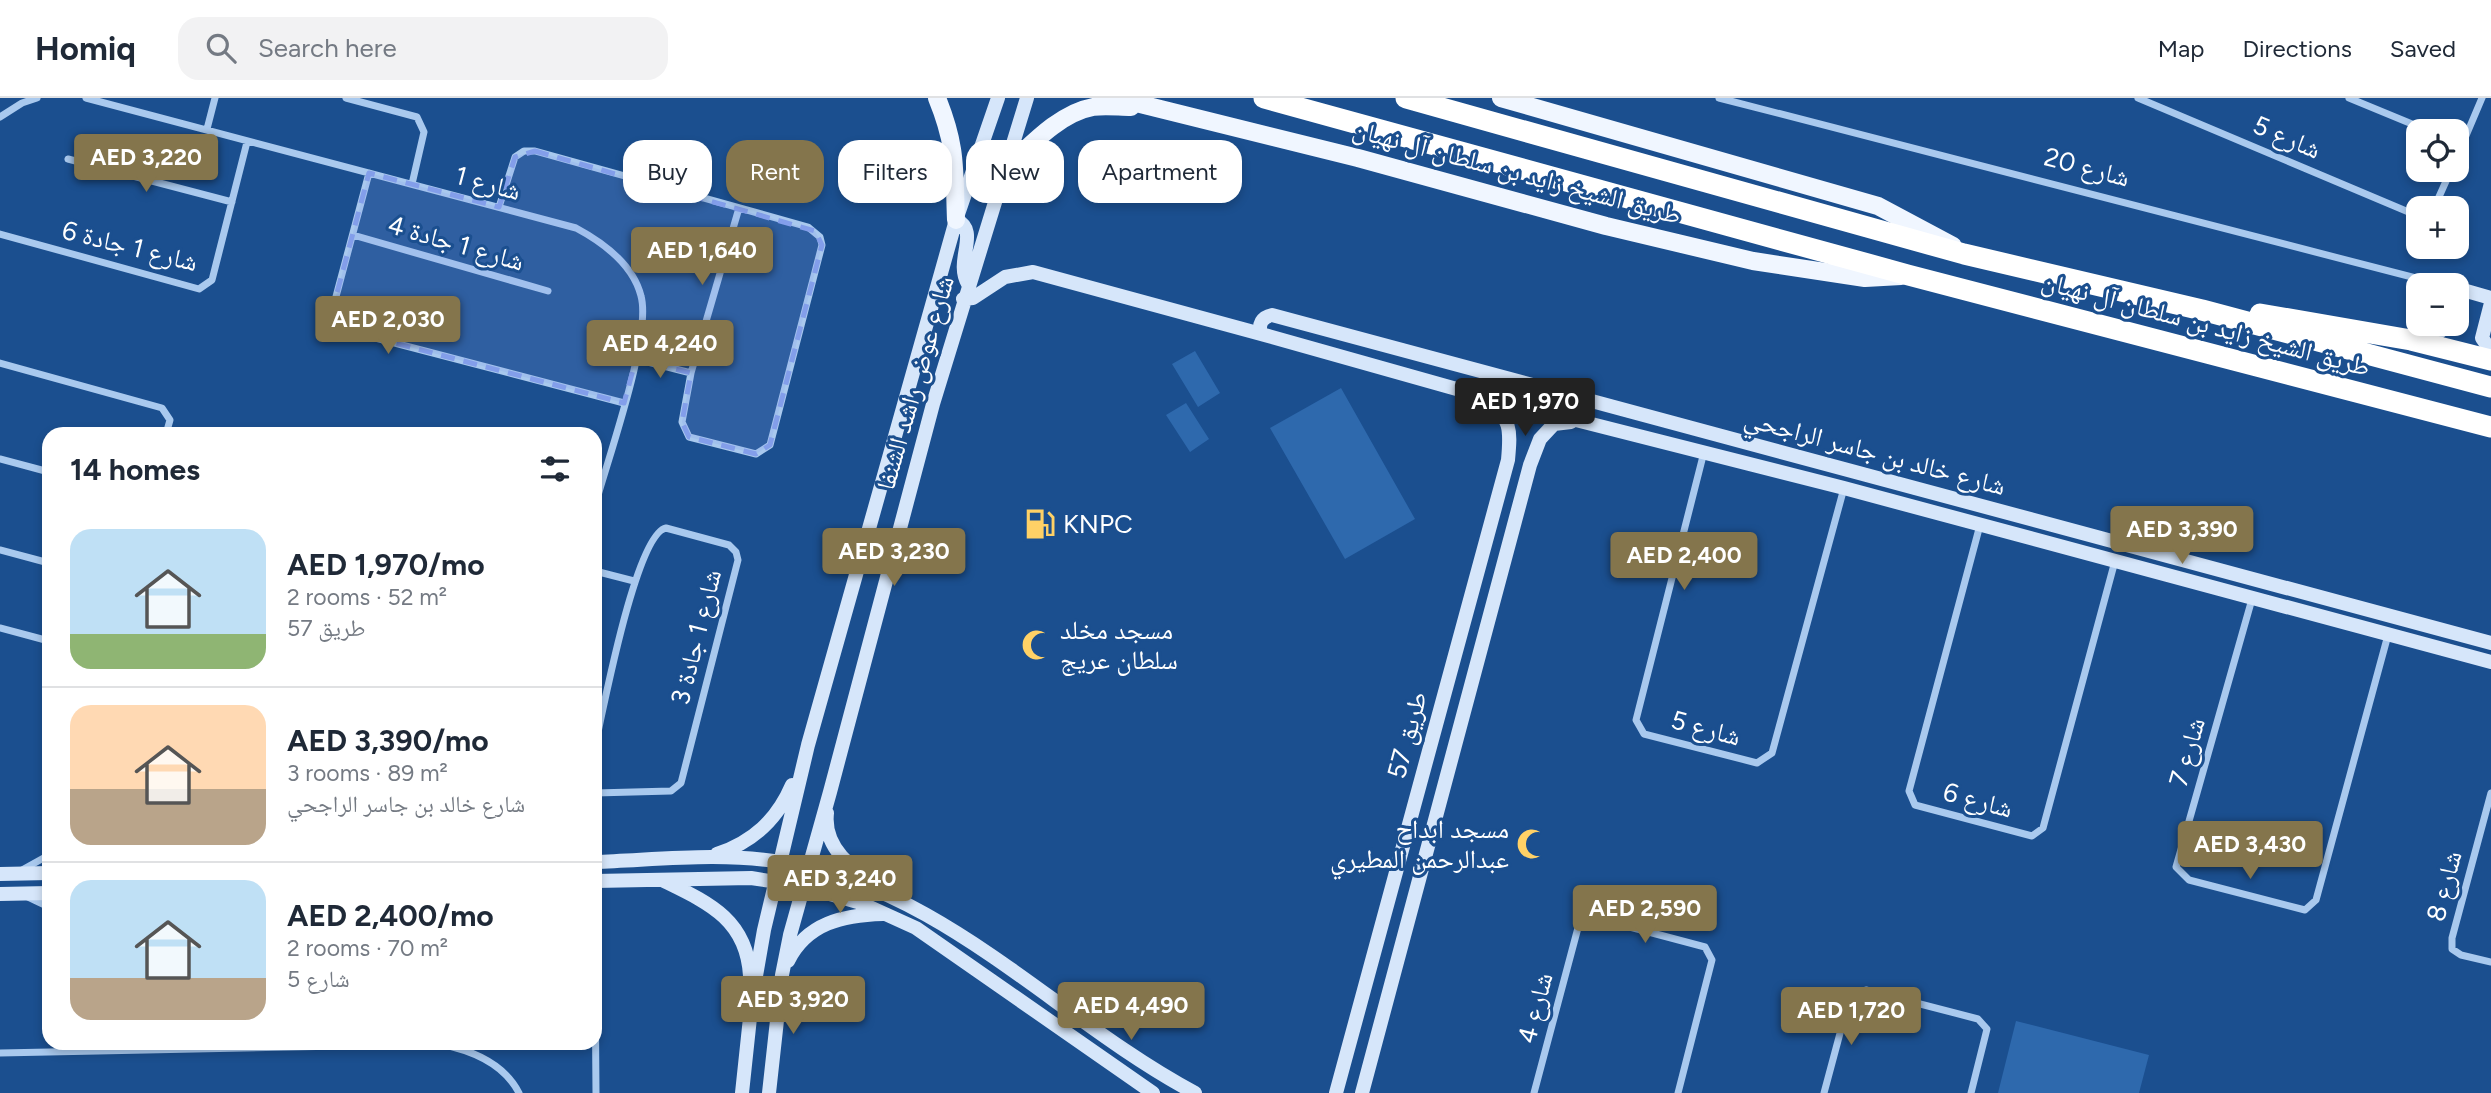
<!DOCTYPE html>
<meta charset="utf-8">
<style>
:root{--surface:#fff;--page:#f2f2f3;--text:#1f2937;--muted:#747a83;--line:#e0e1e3;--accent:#84754c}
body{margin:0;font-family:Figtree,"Noto Naskh Arabic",sans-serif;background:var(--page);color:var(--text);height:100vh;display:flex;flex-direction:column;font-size:26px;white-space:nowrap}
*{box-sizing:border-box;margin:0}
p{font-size:23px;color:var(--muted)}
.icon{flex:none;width:38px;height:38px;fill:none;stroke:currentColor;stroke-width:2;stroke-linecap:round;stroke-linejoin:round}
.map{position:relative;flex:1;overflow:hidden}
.side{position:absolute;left:42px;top:329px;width:560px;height:623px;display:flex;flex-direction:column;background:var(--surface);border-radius:21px;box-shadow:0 4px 10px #0003}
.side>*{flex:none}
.hud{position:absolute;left:623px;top:42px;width:665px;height:63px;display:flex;gap:14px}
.fabs{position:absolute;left:2406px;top:21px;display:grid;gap:14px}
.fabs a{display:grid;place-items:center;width:63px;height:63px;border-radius:14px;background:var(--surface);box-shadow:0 4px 10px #0003;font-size:35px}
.price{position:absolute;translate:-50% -60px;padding:0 16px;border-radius:7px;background:var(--accent);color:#fff;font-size:23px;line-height:46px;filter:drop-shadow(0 2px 4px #0008)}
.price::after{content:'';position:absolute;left:50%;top:42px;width:21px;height:16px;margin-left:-10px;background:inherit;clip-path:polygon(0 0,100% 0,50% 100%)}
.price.active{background:#222;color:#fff}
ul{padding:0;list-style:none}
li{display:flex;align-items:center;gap:21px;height:175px;padding:0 28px}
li+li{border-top:2px solid var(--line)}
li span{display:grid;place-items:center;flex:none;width:196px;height:140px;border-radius:21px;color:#555}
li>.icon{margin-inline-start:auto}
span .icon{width:84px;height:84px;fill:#fffc;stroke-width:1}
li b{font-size:30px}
h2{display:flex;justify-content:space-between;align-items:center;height:84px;padding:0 28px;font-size:30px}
.chip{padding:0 24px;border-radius:21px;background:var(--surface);box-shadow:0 4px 10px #0003;font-size:24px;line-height:63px}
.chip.active{background:var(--accent);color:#fff}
header{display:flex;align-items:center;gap:42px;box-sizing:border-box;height:98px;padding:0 35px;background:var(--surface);border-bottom:2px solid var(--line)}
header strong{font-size:33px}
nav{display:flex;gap:38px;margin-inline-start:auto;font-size:24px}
.search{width:490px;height:63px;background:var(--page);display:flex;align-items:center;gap:18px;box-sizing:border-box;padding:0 24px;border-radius:21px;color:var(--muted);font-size:26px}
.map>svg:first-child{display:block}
</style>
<header>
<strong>Homiq</strong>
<div class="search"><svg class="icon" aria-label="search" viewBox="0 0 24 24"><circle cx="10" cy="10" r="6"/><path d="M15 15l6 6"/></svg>Search here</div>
<nav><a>Map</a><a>Directions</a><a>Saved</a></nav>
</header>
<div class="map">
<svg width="2491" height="995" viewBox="0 0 2491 995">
<rect width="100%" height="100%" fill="#1b4f8f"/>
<path fill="#2e69ad" d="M1195,253L1220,295L1198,309L1172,266Z
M1341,290L1415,421L1345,461L1270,330Z
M1186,305L1209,341L1190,354L1166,317Z
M2016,923L2149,957L2139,995H1998Z"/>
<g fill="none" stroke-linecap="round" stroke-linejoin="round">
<path stroke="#a9c9ee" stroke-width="7" d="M86,0L576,130C604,145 633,166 641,198C652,238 607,363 595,408
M346,0L417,19L424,34L412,86
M1719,0L2443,187
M2138,0L2418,118
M2349,0L2429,33
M0,19L22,5L37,0
M207,31L215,0
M2457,59L2482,0
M68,61L232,104
M369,75L330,221L337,230L624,305
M499,109L515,59L524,53H535L808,129L820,139L822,147L770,347L756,356L689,339L682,324L691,275L739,110
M2434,110L2451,72
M0,136L199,191L212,182L247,44
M353,137L548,193
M636,261L691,275
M0,265L162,310L170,322L166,336
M1704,354L1636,622L1644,636L1757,665L1772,655L1844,390
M0,361L49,374
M1980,427L1909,693L1915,707L2032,738L2043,730L2115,463
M0,452L49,465
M595,473L634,483
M2252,501L2176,769L2189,782L2305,812L2316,802L2388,537
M0,530L49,543
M595,648C603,613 636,436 666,430L729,447L736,454L738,462L681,685L671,693L595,695
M2491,695L2452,840V851L2461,857L2491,864
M22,772L49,757
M28,799L49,809
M595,866L596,995
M0,955L440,946C470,952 504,965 519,995
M1534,995L1579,826L1592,819L1705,849L1712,862L1678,995
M1824,995L1850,898L1866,892L1978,921L1987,931L1971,995"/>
<path stroke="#d6e6fa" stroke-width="14" d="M956,122C981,133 954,162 968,186
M963,201L973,200L1005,179L1033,174L1261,236
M2491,205L2482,240L2491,253
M2457,209L2463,192L2491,200
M2417,241L2433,239L2449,226
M866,447L874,443L883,448L881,469
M2491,545L1272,217C1262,219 1258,226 1261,236L1485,299L1844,390L2491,564
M827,715C823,749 852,773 880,786
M717,756C753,744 777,722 792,687
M595,764C656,762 720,754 781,764C943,789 1056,921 1195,995
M0,776L49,775
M595,783L751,780L802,788L861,805L916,830L1153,995
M664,783C709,805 747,822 750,878
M0,796L49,795
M788,863C807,825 843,817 883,816
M742,995L752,901L764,832L808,647L956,122L998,0
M769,995L782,877L790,837L830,694L933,306L1027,0
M1336,995L1508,362C1511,330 1511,322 1486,300
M1362,995L1530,367L1540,341L1554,326L1571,324"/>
<path stroke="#f0f6ff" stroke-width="18" d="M937,0C957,49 954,71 956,122
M1116,0L1358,60L1606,128L1753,163L1865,180L1901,178
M1501,0L1878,108L1953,148
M1005,71C1029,49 1059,15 1093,9C1105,7 1119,9 1131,9"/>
<path stroke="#fff" stroke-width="21" d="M1264,0L1908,177L2491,329
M1406,0L1964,156L2202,212L2491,289
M2260,216L2411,242L2491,262"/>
</g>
<path fill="#839eea" fill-opacity="0.2" stroke="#839eea" stroke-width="5" stroke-dasharray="14 9" stroke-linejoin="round" d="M535,53L815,133L822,147L770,347L756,356L689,339L682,324L691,275L636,261L624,305L337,230L330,221L369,75L499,109L515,59Z"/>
<defs>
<g id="fuel-bare" transform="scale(2.415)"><path d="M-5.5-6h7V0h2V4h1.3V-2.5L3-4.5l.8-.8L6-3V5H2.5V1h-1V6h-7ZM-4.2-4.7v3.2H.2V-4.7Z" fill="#ffd166" stroke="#1b4f8f" stroke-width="2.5" paint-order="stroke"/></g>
<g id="mosque-bare" transform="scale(2.415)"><path d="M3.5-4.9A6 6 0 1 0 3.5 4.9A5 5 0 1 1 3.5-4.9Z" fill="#ffd166" stroke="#1b4f8f" stroke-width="2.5" paint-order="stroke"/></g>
</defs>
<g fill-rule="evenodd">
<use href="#fuel-bare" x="1040" y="426"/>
<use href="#mosque-bare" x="1037" y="547"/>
<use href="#mosque-bare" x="1532" y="746"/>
</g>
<g text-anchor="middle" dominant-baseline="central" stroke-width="6" stroke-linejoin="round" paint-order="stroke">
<g font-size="26" fill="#fff" stroke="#1b4f8f">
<text transform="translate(2287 39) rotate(23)">شارع 5</text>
<text transform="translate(2087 69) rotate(15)">شارع 20</text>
<text transform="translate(1517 74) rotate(15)">طريق الشيخ زايد بن سلطان آل نهيان</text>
<text transform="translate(488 85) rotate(15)">شارع 1</text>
<text transform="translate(456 145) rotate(16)">شارع 1 جادة 4</text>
<text transform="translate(130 148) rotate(14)">شارع 1 جادة 6</text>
<text transform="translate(2206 226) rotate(15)">طريق الشيخ زايد بن سلطان آل نهيان</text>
<text transform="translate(915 285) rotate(-74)">شارع عوض راشد الشنفا</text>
<text transform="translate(1875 354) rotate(15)">شارع خالد بن جاسر الراجحي</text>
<text transform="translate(696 539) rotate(-76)">شارع 1 جادة 3</text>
<text transform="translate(1706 630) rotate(15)">شارع 5</text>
<text transform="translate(1407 637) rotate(-75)">طريق 57</text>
<text transform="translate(2187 654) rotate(-74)">شارع 7</text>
<text transform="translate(1978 702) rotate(15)">شارع 6</text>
<text transform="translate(2444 788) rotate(-75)">شارع 8</text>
<text transform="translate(1535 910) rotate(-75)">شارع 4</text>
</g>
<g font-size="26" fill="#fff" stroke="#1b4f8f" text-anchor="start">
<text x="1063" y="426">KNPC</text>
<text x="1060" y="532">مسجد مخلد<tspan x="1060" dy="30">سلطان عريج</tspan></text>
<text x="1509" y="731" text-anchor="end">مسجد ابداح<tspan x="1509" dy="30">عبدالرحمن المطيري</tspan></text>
</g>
</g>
</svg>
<div class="fabs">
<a><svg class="icon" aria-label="locate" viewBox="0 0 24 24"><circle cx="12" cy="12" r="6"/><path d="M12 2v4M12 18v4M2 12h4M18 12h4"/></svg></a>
<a>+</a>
<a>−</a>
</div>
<b class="price" style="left:146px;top:96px">AED 3,220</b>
<b class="price" style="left:702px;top:189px">AED 1,640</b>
<b class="price" style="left:388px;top:258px">AED 2,030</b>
<b class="price" style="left:660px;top:282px">AED 4,240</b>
<b class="price active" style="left:1525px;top:340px">AED 1,970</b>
<b class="price" style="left:2182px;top:468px">AED 3,390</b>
<b class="price" style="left:894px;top:490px">AED 3,230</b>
<b class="price" style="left:1684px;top:494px">AED 2,400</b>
<b class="price" style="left:2250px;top:783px">AED 3,430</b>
<b class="price" style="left:840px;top:817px">AED 3,240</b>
<b class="price" style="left:1645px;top:847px">AED 2,590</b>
<b class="price" style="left:793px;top:938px">AED 3,920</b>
<b class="price" style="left:1131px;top:944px">AED 4,490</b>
<b class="price" style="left:1851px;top:949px">AED 1,720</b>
<div class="hud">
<a class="chip">Buy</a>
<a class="chip active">Rent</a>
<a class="chip">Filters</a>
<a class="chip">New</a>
<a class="chip">Apartment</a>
</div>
<section class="side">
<h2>14 homes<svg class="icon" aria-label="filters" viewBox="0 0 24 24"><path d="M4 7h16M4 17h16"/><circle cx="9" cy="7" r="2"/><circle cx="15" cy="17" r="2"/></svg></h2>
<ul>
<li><span style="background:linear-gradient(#bfe0f5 75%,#8fb573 0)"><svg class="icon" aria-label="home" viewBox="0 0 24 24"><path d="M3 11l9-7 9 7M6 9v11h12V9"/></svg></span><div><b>AED 1,970/mo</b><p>2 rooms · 52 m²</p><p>طريق 57</p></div></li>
<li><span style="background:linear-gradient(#ffd9b3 60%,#b9a48a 0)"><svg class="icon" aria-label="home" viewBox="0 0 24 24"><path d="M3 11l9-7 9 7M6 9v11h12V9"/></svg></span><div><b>AED 3,390/mo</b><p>3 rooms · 89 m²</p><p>شارع خالد بن جاسر الراجحي</p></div></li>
<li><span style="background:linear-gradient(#bfe0f5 70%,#b9a48a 0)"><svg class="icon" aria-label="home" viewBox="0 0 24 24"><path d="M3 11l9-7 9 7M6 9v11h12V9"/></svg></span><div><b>AED 2,400/mo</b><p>2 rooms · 70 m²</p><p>شارع 5</p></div></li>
</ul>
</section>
</div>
